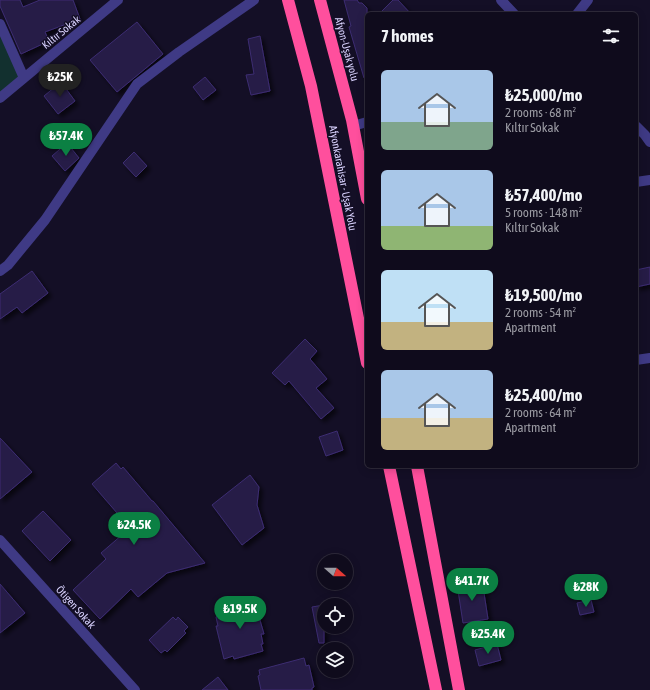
<!DOCTYPE html>
<meta charset="utf-8">
<style>
:root{--surface:#0f0b1c;--page:#1d1929;--text:#f1f3f6;--muted:#9b9ba3;--line:#2f2b3b;--accent:#0b8043}
body{margin:0;font-family:"Asap Condensed",sans-serif;background:var(--page);color:var(--text);height:100vh;display:flex;flex-direction:column;font-size:15px;white-space:nowrap}
*{box-sizing:border-box;margin:0}
p{font-size:13px;color:var(--muted)}
.icon{flex:none;width:22px;height:22px;fill:none;stroke:currentColor;stroke-width:2;stroke-linecap:round;stroke-linejoin:round}
.map{position:relative;flex:1;overflow:hidden}
.sheet{position:absolute;left:365px;top:12px;width:273px;height:456px;display:flex;flex-direction:column;background:var(--surface);border-radius:6px;box-shadow:0 2px 10px #0003,0 0 0 1px var(--line)}
.sheet>*{flex:none}
.needle{width:26px;rotate:111deg}
.fabs{position:absolute;left:317px;top:554px;display:grid;gap:8px}
.fabs a{display:grid;place-items:center;width:36px;height:36px;border-radius:50%;background:var(--surface);box-shadow:0 2px 10px #0003,0 0 0 1px var(--line);font-size:20px}
.price{position:absolute;translate:-50% -34px;padding:0 9px;border-radius:14px;background:var(--accent);color:#fff;font-size:13px;line-height:26px;filter:drop-shadow(0 1px 2px #0008)}
.price::after{content:'';position:absolute;left:50%;top:24px;width:12px;height:9px;margin-left:-6px;background:inherit;clip-path:polygon(0 0,100% 0,50% 100%)}
.price.selected{background:#222;color:#fff}
ul{padding:0;list-style:none}
li{display:flex;align-items:center;gap:12px;height:100px;padding:0 16px}
li span{display:grid;place-items:center;flex:none;width:112px;height:80px;border-radius:6px;color:#555}
li>.icon{margin-inline-start:auto}
span .icon{width:48px;height:48px;fill:#fffc;stroke-width:1}
li b{font-size:17px}
h2{display:flex;justify-content:space-between;align-items:center;height:48px;padding:0 16px;font-size:17px}
.map>svg:first-child{display:block}
</style>
<div class="map">
<svg width="650" height="690" viewBox="0 0 650 690">
<defs>
<filter id="shadow"><feDropShadow dx="3.5" dy="3.5" stdDeviation="2" flood-color="#0009"/></filter>
</defs>
<rect width="100%" height="100%" fill="#140f26"/>
<path fill="#12302f" d="M0,30L21,80L0,98Z"/>
<path fill="#251b47" stroke="#3d2d72" filter="url(#shadow)" d="M0,0H20L23,7L40,0H73L80,19L45,32L49,41L21,54L0,6Z
M344,0H357L359,3H362L367,8V78H364L349,27L351,26Z
M393,0H398L411,14H379Z
M137,22L163,54L117,92L90,60Z
M260,36L270,91L251,95L246,75L254,74L248,39Z
M205,77L216,90L203,100L193,87Z
M61,82L75,101L58,114L44,96Z
M67,143L79,158L65,171L52,156Z
M134,152L147,166L136,177L123,163Z
M650,267V284L636,287V270Z
M32,271L48,293L22,313L17,307L0,319V294Z
M305,339L317,351L310,359L327,379L316,388L334,408L321,419L289,381L285,385L272,373Z
M337,431L343,450L326,456L319,437Z
M0,438L32,472L0,499Z
M116,463L121,469L123,467L152,501H153L205,563L167,573L138,597L131,589L100,619L73,590L106,559L101,553L130,528L92,484Z
M250,475L259,487L257,505L264,528L242,545L212,505Z
M43,511L71,540L50,561L22,531Z
M482,580L488,619L463,623L457,584Z
M0,584L25,613L0,633Z
M591,600L594,612L580,615L577,603Z
M246,601L247,603L251,602V605L255,603L264,634H261L263,644H261L263,651L234,659L233,656L224,659L216,626H218L216,617L218,616L216,609Z
M324,605V643H319L312,607Z
M173,617L176,620L178,617L188,627L184,631L186,633L167,652L165,650L161,653L149,640Z
M497,644L501,660L479,666L475,650Z
M304,658L306,666L309,665L314,687L312,688V690H261L258,676L260,675L259,670Z
M218,677L228,690H202Z"/>
<g fill="none" stroke-linecap="round" stroke-linejoin="round">
<path stroke="#3f3a85" stroke-width="10" d="M501,0L514,14
M577,14L588,0
M0,24L24,78
M0,98L118,0
M353,126L367,122
M636,126L645,135L650,142
M636,182L650,180
M0,271L8,265L45,220L137,84L179,52L254,0
M636,360L650,358
M0,540L135,690"/>
<path stroke="#ff4f9d" stroke-width="12" d="M288,0L311,86L367,363
M320,0L352,120L367,199
M389,466L436,690
M417,466L459,690"/>
</g>
<g text-anchor="middle" dominant-baseline="central" stroke-width="3" stroke-linejoin="round" paint-order="stroke">
<g font-size="11" fill="#dad3ff" stroke="#140f26">
<text transform="translate(61 32) rotate(-39)">Kıltır Sokak</text>
<text transform="translate(347 49) rotate(75)">Afyon-Uşak yolu</text>
<text transform="translate(343 178) rotate(79)">Afyonkarahisar - Uşak Yolu</text>
<text transform="translate(76 607) rotate(48)">Ötigen Sokak</text>
</g>
</g>
</svg>
<div class="fabs">
<a><svg class="needle" viewBox="-14 -14 28 28"><path d="M0-13l5 13h-10z" fill="#e53935"/><path d="M0 13l5-13h-10z" fill="#9b9ba3"/></svg></a>
<a><svg class="icon" aria-label="locate" viewBox="0 0 24 24"><circle cx="12" cy="12" r="6"/><path d="M12 2v4M12 18v4M2 12h4M18 12h4"/></svg></a>
<a><svg class="icon" aria-label="layers" viewBox="0 0 24 24"><path d="M12 4l9 5-9 5-9-5zM3 14l9 5 9-5"/></svg></a>
</div>
<b class="price selected" style="left:60px;top:98px">₺25K</b>
<b class="price" style="left:66px;top:157px">₺57.4K</b>
<b class="price" style="left:134px;top:546px">₺24.5K</b>
<b class="price" style="left:472px;top:602px">₺41.7K</b>
<b class="price" style="left:586px;top:608px">₺28K</b>
<b class="price" style="left:240px;top:630px">₺19.5K</b>
<b class="price" style="left:488px;top:655px">₺25.4K</b>
<section class="sheet">
<h2>7 homes<svg class="icon" aria-label="filters" viewBox="0 0 24 24"><path d="M4 7h16M4 17h16"/><circle cx="9" cy="7" r="2"/><circle cx="15" cy="17" r="2"/></svg></h2>
<ul>
<li><span style="background:linear-gradient(#a9c7e8 65%,#7fa58c 0)"><svg class="icon" aria-label="home" viewBox="0 0 24 24"><path d="M3 11l9-7 9 7M6 9v11h12V9"/></svg></span><div><b>₺25,000/mo</b><p>2 rooms · 68 m²</p><p>Kıltır Sokak</p></div></li>
<li><span style="background:linear-gradient(#a9c7e8 70%,#8fb573 0)"><svg class="icon" aria-label="home" viewBox="0 0 24 24"><path d="M3 11l9-7 9 7M6 9v11h12V9"/></svg></span><div><b>₺57,400/mo</b><p>5 rooms · 148 m²</p><p>Kıltır Sokak</p></div></li>
<li><span style="background:linear-gradient(#bfe0f5 65%,#c2b280 0)"><svg class="icon" aria-label="home" viewBox="0 0 24 24"><path d="M3 11l9-7 9 7M6 9v11h12V9"/></svg></span><div><b>₺19,500/mo</b><p>2 rooms · 54 m²</p><p>Apartment</p></div></li>
<li><span style="background:linear-gradient(#a9c7e8 60%,#c2b280 0)"><svg class="icon" aria-label="home" viewBox="0 0 24 24"><path d="M3 11l9-7 9 7M6 9v11h12V9"/></svg></span><div><b>₺25,400/mo</b><p>2 rooms · 64 m²</p><p>Apartment</p></div></li>
</ul>
</section>
</div>
